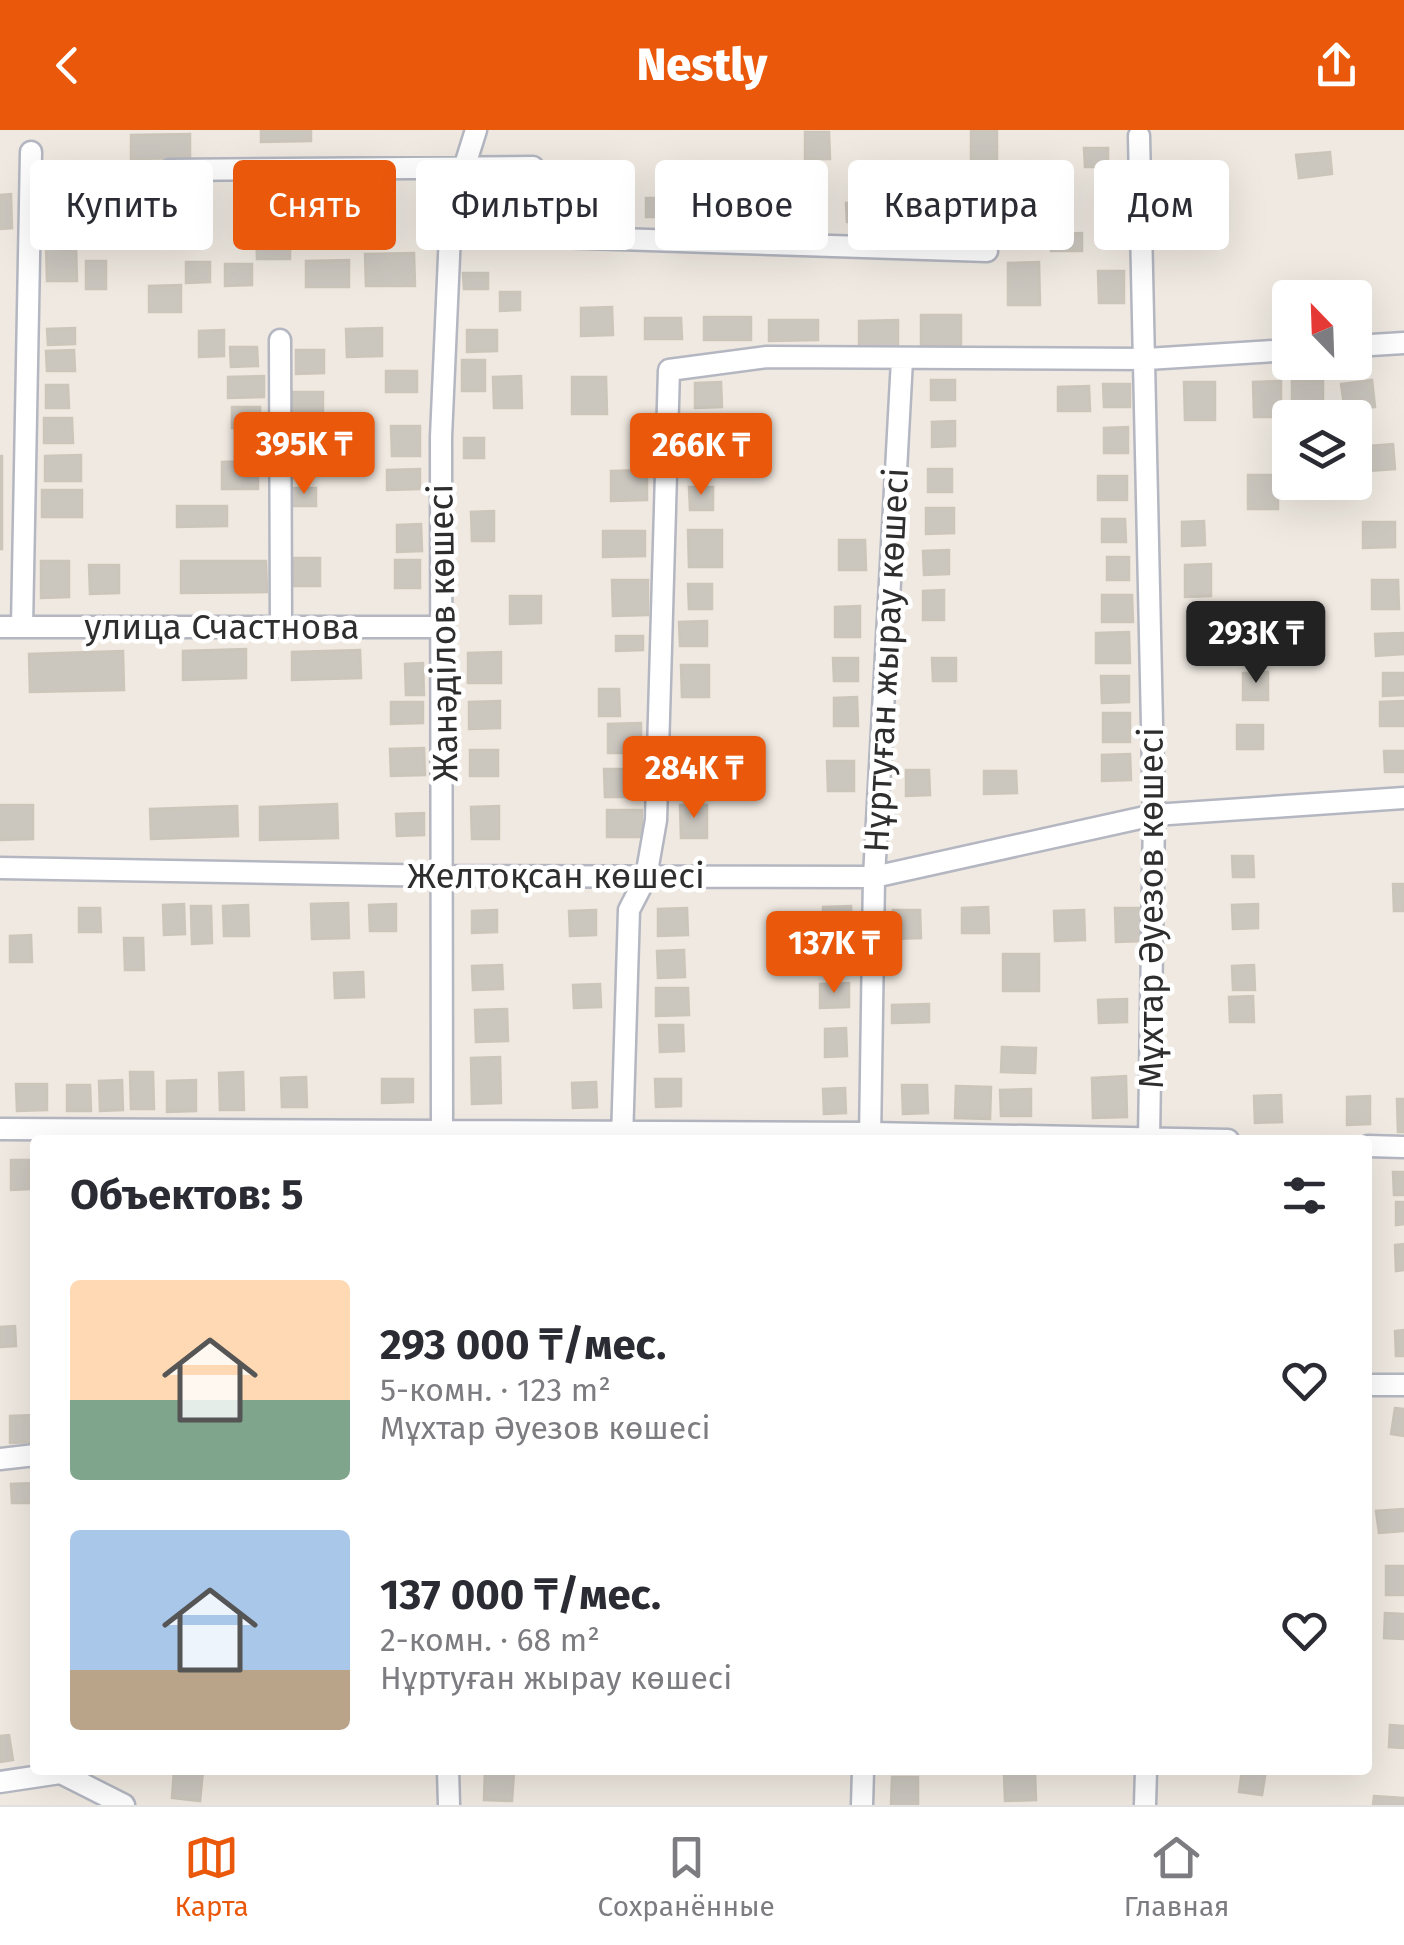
<!DOCTYPE html>
<html lang="ru">
<meta charset="utf-8">
<style>
:root{--surface:#fff;--page:#f7f7f7;--text:#2b2b33;--muted:#7c7c81;--line:#e1e1e2;--accent:#ea580c}
body{margin:0;font-family:"Fira Sans",sans-serif;background:var(--page);color:var(--text);height:100vh;display:flex;flex-direction:column;font-size:38px;white-space:nowrap}
*{box-sizing:border-box;margin:0}
p{font-size:32px;color:var(--muted)}
.icon{flex:none;width:55px;height:55px;fill:none;stroke:currentColor;stroke-width:2;stroke-linecap:round;stroke-linejoin:round}
.map{position:relative;flex:1;overflow:hidden}
.details{position:absolute;left:30px;top:1005px;width:1342px;height:640px;display:flex;flex-direction:column;background:var(--surface);border-radius:10px;box-shadow:0 10px 40px #0002}
.details>*{flex:none}
.top-card{position:absolute;left:30px;top:30px;width:1345px;height:90px;display:flex;gap:20px}
.needle{width:65px;rotate:337deg}
.fabs{position:absolute;left:1272px;top:150px;display:grid;gap:20px}
.fabs a{display:grid;place-items:center;width:100px;height:100px;border-radius:10px;background:var(--surface);box-shadow:0 10px 40px #0002;font-size:50px}
.price{position:absolute;translate:-50% -85px;padding:0 22px;border-radius:10px;background:var(--accent);color:#fff;font-size:32px;line-height:65px;filter:drop-shadow(0 2px 5px #0008)}
.price::after{content:'';position:absolute;left:50%;top:60px;width:30px;height:22px;margin-left:-15px;background:inherit;clip-path:polygon(0 0,100% 0,50% 100%)}
.price.on{background:#222;color:#fff}
ul{padding:0;list-style:none}
li{display:flex;align-items:center;gap:30px;height:250px;padding:0 40px}
li span{display:grid;place-items:center;flex:none;width:280px;height:200px;border-radius:10px;color:#555}
li>.icon{margin-inline-start:auto}
span .icon{width:120px;height:120px;fill:#fffc;stroke-width:1}
li b{font-size:42px}
h2{display:flex;justify-content:space-between;align-items:center;height:120px;padding:0 40px;font-size:42px}
.pill{padding:0 35px;border-radius:10px;background:var(--surface);box-shadow:0 10px 40px #0002;font-size:35px;line-height:90px}
.pill.on{background:var(--accent);color:#fff}
header{display:flex;justify-content:space-between;align-items:center;height:130px;padding:0 40px;background:var(--accent);color:#fff;font-size:45px;font-weight:800}
.menu{display:flex;justify-content:space-around;align-items:center;height:140px;border-top:2px solid var(--line);background:var(--surface);font-size:28px;color:var(--muted)}
.menu a{display:grid;justify-items:center;gap:5px}
.menu .on{color:var(--accent)}
.map>svg:first-child{display:block}
</style>
<header><svg class="icon" aria-label="back" viewBox="0 0 24 24"><path d="M15 5l-7 7 7 7"/></svg>Nestly<svg class="icon" aria-label="share" viewBox="0 0 24 24"><path d="M12 15V3M7 8l5-5 5 5M5 13v7h14v-7"/></svg></header>
<div class="map">
<svg width="1404" height="1675" viewBox="0 0 1404 1675">
<rect width="100%" height="100%" fill="#efe9e1"/>
<path fill="#cbc7bf" stroke="#cbc5ba" stroke-width="2.5" d="M261,0H311V11L261,12Z
M971,0H997V35L971,36Z
M805,2H829L830,29H805Z
M190,4V28L131,29V5Z
M1084,18H1108V37H1085Z
M1330,22L1332,44L1299,48L1296,25Z
M11,64L12,98L0,99V65Z
M624,68L625,94L573,95V69Z
M646,68H686V87H646Z
M754,69V88L710,89V70Z
M778,69H811V91L778,92Z
M933,70H960V99L934,100Z
M846,73H887V91L847,92Z
M980,73H1019L1020,104L980,105Z
M461,75H488L489,115L462,116Z
M905,75H927V92H905Z
M290,86V129H257L256,87Z
M1082,103V121H1051V104Z
M76,114L77,151H47L46,115Z
M414,123L415,156H366L365,124Z
M349,130V157H306V131Z
M86,131H106V159H86Z
M186,132H210V152L186,153Z
M1039,132L1040,175H1008V133Z
M225,134H252V155L225,156Z
M1098,141H1124V173H1099Z
M463,143H488V159H464Z
M181,155V182H149V156Z
M500,162H520V180L500,181Z
M612,177L613,205L581,206V178Z
M921,185H961V215H921Z
M704,187H751V210H704Z
M645,188H681L682,209H645Z
M769,190H818V210L769,211Z
M898,190V217L859,218V191Z
M75,198V214L48,215L47,199Z
M382,198V226L347,227L346,199Z
M224,200V226L199,227V201Z
M467,200H497V221L467,222Z
M230,217H257L258,236L231,237Z
M74,220L75,241H47L46,221Z
M296,220H324V243L296,244Z
M462,230H485V261H462Z
M386,241H417V262H386Z
M264,246V267L228,268V247Z
M521,246L522,278H494L493,247Z
M572,247H606L607,284H572Z
M931,250H955V270H931Z
M1323,250V283H1292V251Z
M1372,250L1375,277L1345,281L1341,254Z
M1281,251V287H1254L1253,252Z
M721,252L722,277L695,278V253Z
M1184,252H1215V290H1185Z
M1103,254H1130V277H1104Z
M46,255H68L69,278H46Z
M1089,256L1090,281H1058V257Z
M293,262H323V292H293Z
M232,277H260V297L232,298Z
M44,288H72L73,313H44Z
M955,291V316L932,317V292Z
M391,296H420V326H392Z
M1128,297V323H1104V298Z
M464,308H484V328H464Z
M1393,314L1395,339L1355,342V317Z
M693,318H720V346H694Z
M293,319H330V343H293Z
M81,325V351H45V326Z
M0,326H2V419H0Z
M258,331V359H222V332Z
M420,339V359L387,360V340Z
M928,339H952V362H928Z
M647,340V370L611,371V341Z
M1248,345H1278V379H1248Z
M1098,346H1127V370H1098Z
M689,357H713V380H690Z
M291,358H316V376H291Z
M42,360H82V387H42Z
M177,376H227V396L177,397Z
M926,378H954V403L926,404Z
M494,381V411H472L471,382Z
M1102,389H1125L1126,412H1102Z
M1204,391L1205,415L1182,416V392Z
M1363,392H1395V417L1363,418Z
M421,394L422,421L397,422V395Z
M688,400H722V437H689Z
M603,401H645V426L603,427Z
M839,410H865L866,440H839Z
M949,420V444L924,445L923,421Z
M1107,427H1129V450H1107Z
M293,428H320V456H293Z
M395,430H420V458H395Z
M41,431H69V467L41,468Z
M181,431H266L267,462L181,463Z
M1211,434V466L1185,467V435Z
M89,435H119V463L90,464Z
M612,450H648V485L613,486Z
M1372,450H1398L1399,479H1372Z
M688,454H712V479H689Z
M944,460V490H923V461Z
M1102,465H1132L1133,492H1102Z
M510,466H541V493L510,494Z
M860,476V507H835V477Z
M707,491V516H680L679,492Z
M1272,500H1300V523H1272Z
M1129,502L1130,533H1096V503Z
M1403,503L1404,524L1376,526L1375,504Z
M616,506H643V520L616,521Z
M246,519V548L183,550V521Z
M360,520L361,548L292,550V522Z
M123,521L124,560L30,562L29,524Z
M501,522V553H468V523Z
M833,528H858V551H834Z
M932,528H956V551H933Z
M423,533L424,565H406L405,534Z
M681,535H709V567H682Z
M1268,542V570H1243V543Z
M1383,543H1404V565L1383,566Z
M1101,546H1129V572L1102,573Z
M599,559H619L620,586H599Z
M857,567L858,596H834V568Z
M500,571V598L469,599V572Z
M1404,571V596H1380V572Z
M391,572H423V593L391,594Z
M1103,583H1130V612H1103Z
M641,593V623H608V594Z
M1237,595H1263V619H1237Z
M424,618L425,645L391,646L390,619Z
M470,620H498V646H470Z
M1384,621H1404V642H1385Z
M1130,624L1131,650L1102,651V625Z
M827,631H854V661H828Z
M604,639H640V667H605Z
M906,640H929L930,665L906,666Z
M984,641H1016L1017,663L984,664Z
M337,674L338,708L260,710V677Z
M0,675H33V709L0,710Z
M680,675H707V708H681Z
M237,676L238,706L151,709L150,679Z
M499,676V709H472L471,677Z
M607,680H642V707H607Z
M424,683V705L397,706L396,684Z
M1232,726H1253L1254,747H1233Z
M1393,754H1404V781H1394Z
M348,773L349,808L312,809L311,774Z
M184,774L185,804L164,805L163,775Z
M396,774V801H370L369,775Z
M1258,774V798L1233,799L1232,775Z
M248,775L249,806H224L223,776Z
M191,776H211L212,813L192,814Z
M851,776L852,804L823,805V777Z
M988,777L989,803H962V778Z
M79,778H100L101,802H79Z
M687,778L688,805L658,806V779Z
M1115,778H1145L1146,811L1116,812Z
M497,780V802L472,803V781Z
M596,780V805L570,806L569,781Z
M893,780H920L921,808L894,809Z
M1084,780L1085,810L1055,811L1054,781Z
M31,805L32,832H10V806Z
M124,808H143L144,840H125Z
M777,810H803L804,828L778,829Z
M684,820L685,847L658,848L657,821Z
M1003,824H1039V861H1003Z
M502,835L503,859L473,860L472,836Z
M1254,835L1255,860H1233L1232,836Z
M363,842L364,867L335,868L334,843Z
M849,853V877L820,878V854Z
M600,854L601,877L574,878L573,855Z
M656,858H688L689,885L656,886Z
M1253,866L1254,892H1230L1229,867Z
M1127,869V892L1099,893L1098,870Z
M929,874V892L892,893V875Z
M507,879L508,911L476,912L475,880Z
M659,895H683L684,921L660,922Z
M846,898L847,926L825,927V899Z
M1002,917L1036,918L1035,943L1001,942Z
M500,927L501,973L472,974L471,928Z
M130,942H153L154,979H131Z
M243,942L244,980H220L219,943Z
M1126,946L1127,987L1093,988L1092,948Z
M306,947L307,977H282L281,948Z
M382,949H413V972L382,973Z
M655,949H681V976L656,977Z
M122,950L123,980L100,981L99,951Z
M196,950V981L167,982V951Z
M596,952L597,977L573,978L572,953Z
M16,954H47V980L17,981Z
M67,955H90L91,981H67Z
M902,955H927L928,983L903,984Z
M956,956L991,957L990,989L955,988Z
M845,958L846,983L824,984L823,959Z
M1031,959V986H1001L1000,960Z
M1281,965L1282,992L1255,993L1254,966Z
M1370,966V994L1347,995V967Z
M1397,969H1404V1002H1398Z
M11,1030H29V1059L11,1060Z
M1393,1042H1404V1065H1394Z
M1396,1072H1404V1094L1396,1095Z
M1404,1114V1140L1396,1141L1395,1115Z
M15,1196L16,1216L0,1217V1197Z
M1404,1200V1226H1396L1395,1201Z
M1395,1278L1404,1279V1306L1391,1304Z
M35,1285V1312L10,1313V1286Z
M35,1353V1373H12L11,1354Z
M1404,1379V1401L1379,1403L1376,1381Z
M1386,1436H1404V1465H1386Z
M1385,1483L1404,1484V1509L1384,1508Z
M1390,1595L1404,1596V1618L1389,1617Z
M9,1605L13,1630L0,1632V1606Z
M174,1640H203L200,1671L172,1668Z
M485,1640L514,1642L512,1671L484,1670Z
M1242,1640H1266L1262,1665L1239,1662Z
M1035,1642L1036,1670L1005,1671L1004,1643Z
M892,1647H918V1675H891Z
M1374,1666L1404,1668V1675H1373Z"/>
<g fill="none" stroke-linecap="round" stroke-linejoin="round">
<g stroke="#b4b7c1" stroke-width="25">
<path id="street" d="M1139,6L1154,685L1149,1010
M170,40L533,37L547,97L556,107L987,121
M280,210L281,497
M1355,216L1404,213
M0,497H444
M22,497L31,22
M0,738L445,746L874,747L1154,685L1404,668
M0,999L871,1003L1228,1010
M442,1008L441,307L450,104L455,67L476,0
M622,1010L629,780L646,747L656,690L669,240L767,227L1147,229L1290,220
M870,1010L874,747L902,230
M1368,1016L1404,1017
M1368,1255H1404
M0,1329L35,1325
M448,1640L449,1675
M63,1644L124,1675
M0,1652L80,1640
M862,1675L863,1640
M1145,1675L1146,1640"/>
</g>
<use href="#street" stroke="#fff" stroke-width="20"/>
</g>
<g text-anchor="middle" dominant-baseline="central" stroke-width="9" stroke-linejoin="round" paint-order="stroke">
<g font-size="35" fill="#2e2e2e" stroke="#fff">
<text x="222" y="497">улица Счастнова</text>
<text transform="translate(443 503) rotate(-91)">Жанәділов көшесі</text>
<text transform="translate(886 530) rotate(-87)">Нұртуған жырау көшесі</text>
<text x="556" y="746">Желтоқсан көшесі</text>
<text transform="translate(1151 778) rotate(-90)">Мұхтар Әуезов көшесі</text>
</g>
</g>
</svg>
<div class="fabs">
<a><svg class="needle" viewBox="-14 -14 28 28"><path d="M0-13l5 13h-10z" fill="#e53935"/><path d="M0 13l5-13h-10z" fill="#7c7c81"/></svg></a>
<a><svg class="icon" aria-label="layers" viewBox="0 0 24 24"><path d="M12 4l9 5-9 5-9-5zM3 14l9 5 9-5"/></svg></a>
</div>
<b class="price" style="left:304px;top:367px">395K ₸</b>
<b class="price" style="left:701px;top:368px">266K ₸</b>
<b class="price on" style="left:1256px;top:556px">293K ₸</b>
<b class="price" style="left:694px;top:691px">284K ₸</b>
<b class="price" style="left:834px;top:866px">137K ₸</b>
<div class="top-card">
<a class="pill">Купить</a>
<a class="pill on">Снять</a>
<a class="pill">Фильтры</a>
<a class="pill">Новое</a>
<a class="pill">Квартира</a>
<a class="pill">Дом</a>
</div>
<section class="details">
<h2>Объектов: 5<svg class="icon" aria-label="filters" viewBox="0 0 24 24"><path d="M4 7h16M4 17h16"/><circle cx="9" cy="7" r="2"/><circle cx="15" cy="17" r="2"/></svg></h2>
<ul>
<li><span style="background:linear-gradient(#ffd9b3 60%,#7fa58c 0)"><svg class="icon" aria-label="home" viewBox="0 0 24 24"><path d="M3 11l9-7 9 7M6 9v11h12V9"/></svg></span><div><b>293 000 ₸/мес.</b><p>5-комн. · 123 m²</p><p>Мұхтар Әуезов көшесі</p></div><svg class="icon" aria-label="heart" viewBox="0 0 24 24"><path d="M12 20l-8-8c-3-5 5-10 8-4 3-6 11-1 8 4z"/></svg></li>
<li><span style="background:linear-gradient(#a9c7e8 70%,#b9a48a 0)"><svg class="icon" aria-label="home" viewBox="0 0 24 24"><path d="M3 11l9-7 9 7M6 9v11h12V9"/></svg></span><div><b>137 000 ₸/мес.</b><p>2-комн. · 68 m²</p><p>Нұртуған жырау көшесі</p></div><svg class="icon" aria-label="heart" viewBox="0 0 24 24"><path d="M12 20l-8-8c-3-5 5-10 8-4 3-6 11-1 8 4z"/></svg></li>
</ul>
</section>
</div>
<nav class="menu">
<a class="on"><svg class="icon" aria-label="map" viewBox="0 0 24 24"><path d="M3 6l6-2 6 2 6-2v14l-6 2-6-2-6 2zM9 4v14M15 6v14"/></svg>Карта</a>
<a><svg class="icon" aria-label="saved" viewBox="0 0 24 24"><path d="M7 4h10v16l-5-4-5 4z"/></svg>Сохранённые</a>
<a><svg class="icon" aria-label="home" viewBox="0 0 24 24"><path d="M3 11l9-7 9 7M6 9v11h12V9"/></svg>Главная</a>
</nav>
